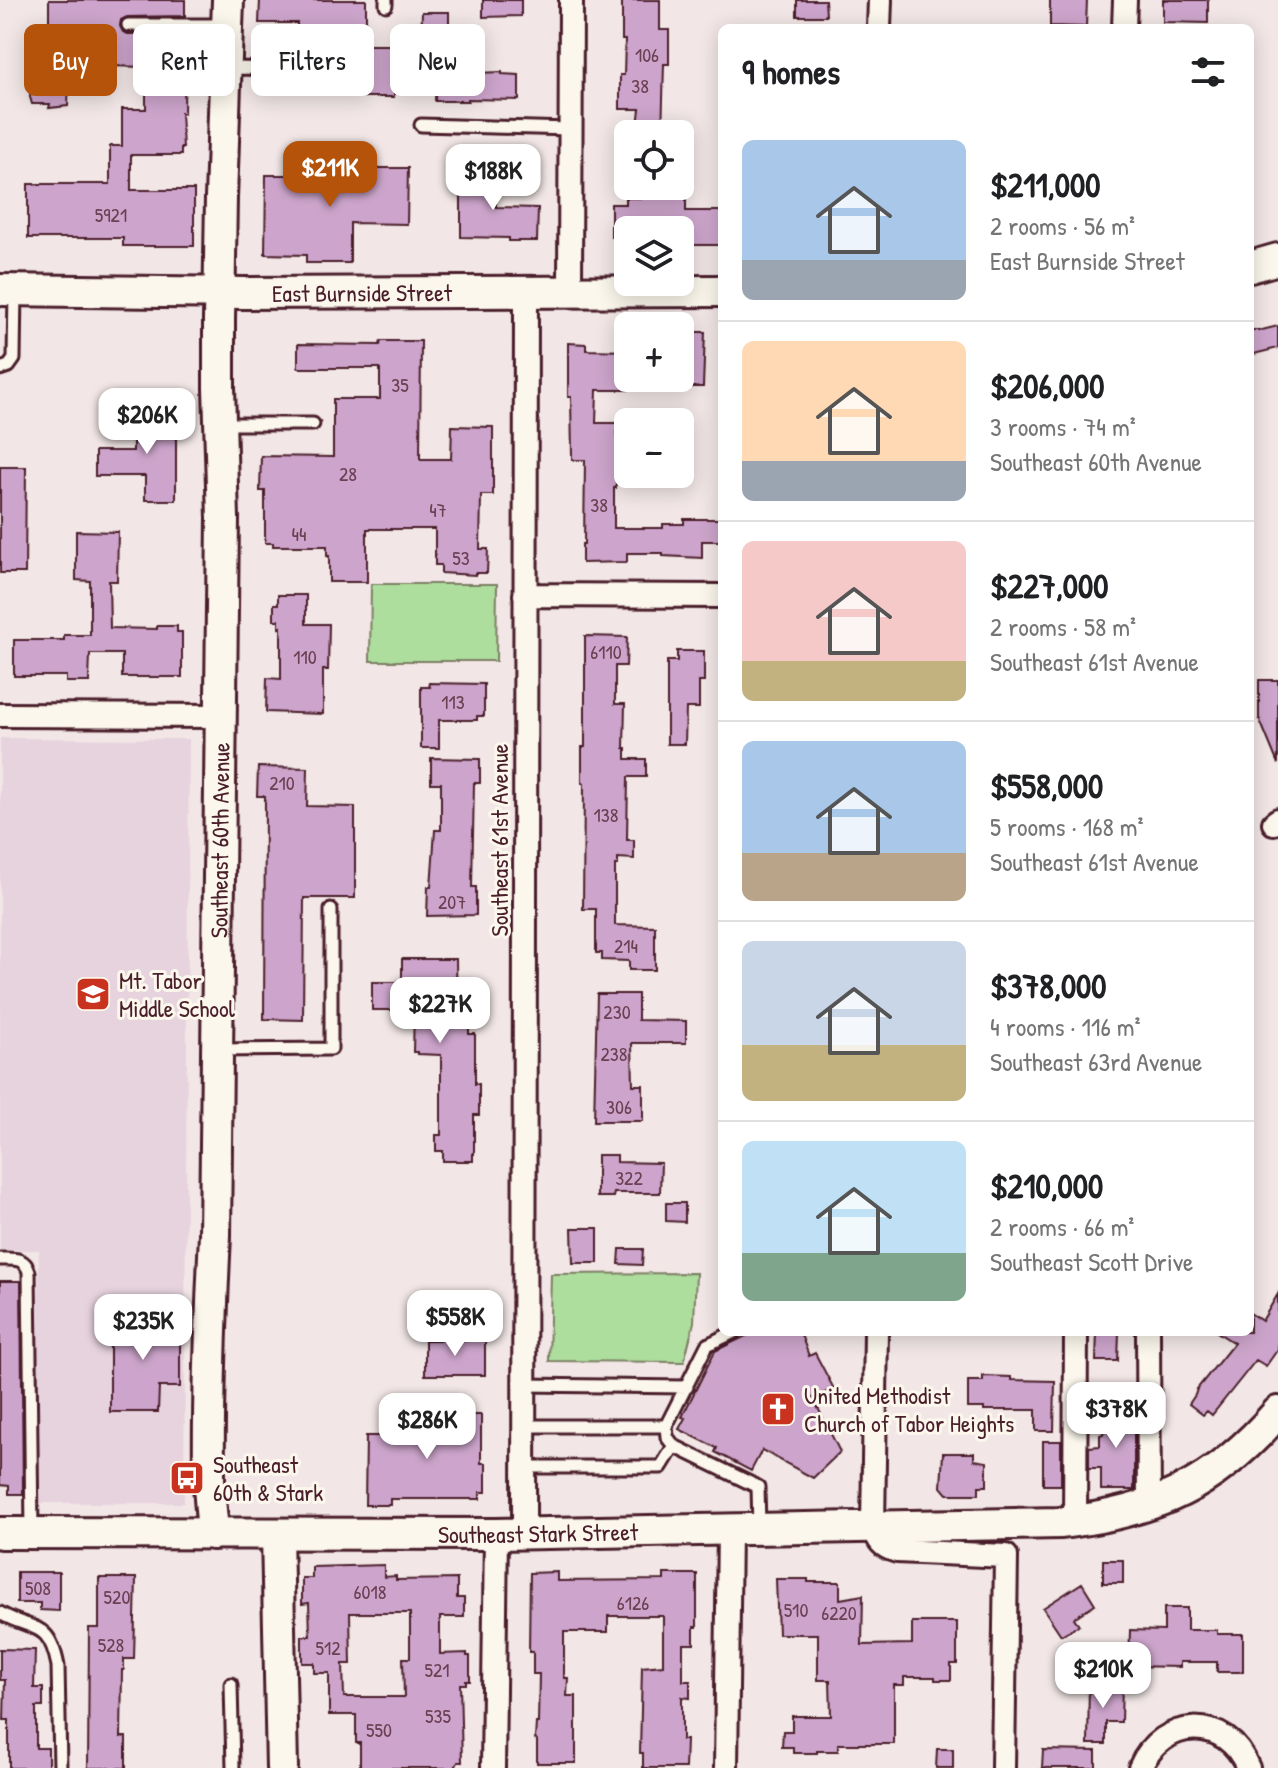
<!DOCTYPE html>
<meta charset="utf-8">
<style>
:root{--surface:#fff;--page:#f6f6f6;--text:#202124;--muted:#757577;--line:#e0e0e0;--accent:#b45309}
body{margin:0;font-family:"Patrick Hand",sans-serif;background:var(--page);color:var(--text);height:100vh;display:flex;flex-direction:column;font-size:30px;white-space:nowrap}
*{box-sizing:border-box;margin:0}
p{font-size:26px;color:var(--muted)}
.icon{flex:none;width:44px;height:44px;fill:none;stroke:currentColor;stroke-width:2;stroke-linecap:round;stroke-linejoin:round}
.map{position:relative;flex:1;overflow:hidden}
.drawer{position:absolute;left:718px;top:24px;width:536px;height:1312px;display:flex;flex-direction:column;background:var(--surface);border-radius:12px;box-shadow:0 4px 20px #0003}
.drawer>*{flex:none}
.banner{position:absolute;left:24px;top:24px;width:574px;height:72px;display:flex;gap:16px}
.tools{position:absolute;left:614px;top:120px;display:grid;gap:16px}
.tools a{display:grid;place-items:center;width:80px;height:80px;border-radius:12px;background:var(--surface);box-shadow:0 4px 20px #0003;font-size:40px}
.price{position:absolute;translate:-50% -68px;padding:0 18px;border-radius:16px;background:#fff;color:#222;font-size:26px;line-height:52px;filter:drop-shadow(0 2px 4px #0008)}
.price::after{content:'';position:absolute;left:50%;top:48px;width:24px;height:18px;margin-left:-12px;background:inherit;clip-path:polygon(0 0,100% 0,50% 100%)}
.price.active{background:var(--accent);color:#fff}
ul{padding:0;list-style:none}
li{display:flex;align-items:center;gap:24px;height:200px;padding:0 24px}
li+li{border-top:2px solid var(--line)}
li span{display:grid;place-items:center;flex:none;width:224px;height:160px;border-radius:12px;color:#555}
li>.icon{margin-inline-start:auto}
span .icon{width:96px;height:96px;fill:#fffc;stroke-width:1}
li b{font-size:34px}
h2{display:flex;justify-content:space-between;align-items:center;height:96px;padding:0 24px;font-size:34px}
.pill{padding:0 28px;border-radius:12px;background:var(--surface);box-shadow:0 4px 20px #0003;font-size:28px;line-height:72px}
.pill.active{background:var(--accent);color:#fff}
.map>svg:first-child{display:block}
</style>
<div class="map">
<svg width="1278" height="1768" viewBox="0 0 1278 1768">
<rect width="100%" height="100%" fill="#f2e7e6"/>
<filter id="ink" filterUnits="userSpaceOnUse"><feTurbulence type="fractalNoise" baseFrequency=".0125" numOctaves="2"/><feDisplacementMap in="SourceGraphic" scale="16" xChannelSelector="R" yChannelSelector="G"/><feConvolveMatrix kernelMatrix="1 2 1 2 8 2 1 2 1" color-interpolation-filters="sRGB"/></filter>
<g filter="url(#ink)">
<path fill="#e7d3de" d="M0,738L189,739L184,1503H36L39,1250H0Z"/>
<path fill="#aede9e" stroke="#7c7e64" stroke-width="2" d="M371,584H497L496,661H370Z
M696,1273L694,1322L684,1362L549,1361L551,1274Z"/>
<path fill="#cda5cc" stroke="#4a1f2b" stroke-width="2" fill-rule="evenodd" d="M49,0H185V16L127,17L121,20L120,26L123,32L128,34H185L184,113H181L183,148H181V155H131V190H194V246H123V238H28V184H110V146H122V109H146V67L108,66L109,47H70L68,106L49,108L50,104H32L30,97V33H49Z
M260,0H366V45H421L422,12H449V74L502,72V74L519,75V100L468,99V101H435L436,75H394V97H358L359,82H308V78H297V23H259Z
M483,0H521V16L483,17Z
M622,0H660V30H669V64H664L662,134H637L640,109H620V75H624L625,40H622Z
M797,0H825L826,16H797Z
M1050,0H1087L1086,27L1050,26Z
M1163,0H1208V23L1163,22Z
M306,168H408L407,224L350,223V263H306V255L265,254L266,175H306Z
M461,173H496V207L538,208L537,241H509V238L461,237Z
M626,198H686V211H722V245H680V230H628V237H611V204H626Z
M1278,326V348L1250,355V330H1262Z
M686,332H705L703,387H680V344H686Z
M381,341H421L420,459H451L452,426L493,427V495H481L480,549H488L487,573H475V575L441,573V565H435V529H367V582H329V556H327V546H273V543H265V491H260L261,456L333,457V399H380V368H298V344L380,345Z
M568,343L586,344V350L628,351V390H597L596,423H617L618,458H616V488H614V528H663V524H684V519H722L721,541H702V558L663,556V553H627V562L582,563V544H584L585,460H572V456L571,397H568Z
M133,413H176V500H145V476H95V451H133Z
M0,467H26L25,573H0Z
M76,531L118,532L117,581H109L110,628L157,629V626H177V632H182V677H122V654H90L89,682H66V676H14V640H64V635H90V581L76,580Z
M278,595H306V624H329L328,670H323V714L266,712L267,678L281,679V627L279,628V620H274V604H278Z
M585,636L627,637L626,666H615V704H625L624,748H626V759H646V777H628L627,840H634V859L618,858V865H615V925L655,926V970H629V961L602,960V953H596V909H583L584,783H582V747H585Z
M677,651H704V682H699V708H686L685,744H667V661H677Z
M1259,680H1278V764L1259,718Z
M429,683L484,684V716H477V720H439V748H421V687H430Z
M431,758L480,759V783H474L472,887H476V915L427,916L428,887H431L435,830H441V783H431Z
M258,767L308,768L307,806L355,807V898H304L303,1020L264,1019L265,796H257Z
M402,959H456L457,1021H469V1034H475V1084H479V1115H474V1154H473V1161H443V1151H436V1135H441V1055L417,1054V1052H413L414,1010H372V982H402Z
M597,994H638V1020L686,1021V1043H632L633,1085H643V1121H594Z
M597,1155H617V1162L661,1163L660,1193H614L613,1197H597Z
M666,1203H685V1222L666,1221Z
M572,1228H598V1263H573Z
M620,1249H643L642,1265L619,1264Z
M0,1281H21L23,1494H9V1486L0,1485Z
M1278,1294V1349L1266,1366L1256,1360L1212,1415L1207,1411L1203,1415L1189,1404L1195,1395L1197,1389L1234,1343L1217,1332H1250V1313L1262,1321Z
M110,1318H180V1387H159L158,1412H110Z
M754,1332H800L809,1356L815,1353L834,1389L813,1398L840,1452L813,1478L762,1450L751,1471L715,1452L717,1448L679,1429L685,1418L682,1417L715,1351Z
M1097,1332H1119L1118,1361H1096Z
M425,1340H485V1375H425Z
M983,1376L1011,1377V1380L1055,1381L1054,1431H1036V1410H984V1408H968V1381H983Z
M1106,1407H1134V1490H1101V1468H1089V1447L1100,1446V1435L1103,1434L1104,1427H1106Z
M436,1415H481V1463H486V1492H480V1499H390V1505H365L366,1436H397L398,1418H436Z
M1043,1441H1061V1485H1043Z
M943,1453H974V1460L987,1462V1486H979V1494H947L941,1487Z
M1103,1560H1123V1583H1103Z
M384,1565V1577L396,1576V1580L457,1579V1598H464V1617H440V1654L467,1653V1656H470V1681H466V1684H460L462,1762H458L455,1768H360V1743H356V1715H329V1673H314V1663H302V1636H310L309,1603L302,1604V1578H312V1567ZM350,1613H410V1658H403L404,1697H344L343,1664H351Z
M17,1572H59V1611L40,1610V1603H17Z
M557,1572V1581L664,1580V1574H697V1627H694V1644H683V1681H690V1698L682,1697V1740H686L685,1768H643V1753H640L642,1667L663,1665V1616H608V1632H564V1678H568L567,1696H576V1763H537V1740L535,1739L536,1723H538L539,1674H533V1652H529L530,1573Z
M99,1578H136L134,1659H124V1670H122L121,1737H126V1768H88L89,1628H99Z
M776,1579H808V1582H840V1599L863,1595L862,1645L912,1644V1622H957V1664H951V1680H935V1677H904V1685H894V1744H838V1751H817V1753H793V1747H782L783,1731H792V1716H831L830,1680H818V1634H778Z
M1082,1583L1095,1604L1074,1618L1079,1625L1061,1635L1043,1608Z
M1164,1608H1187V1630H1217V1634H1243V1672H1217V1662H1180V1667L1129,1666L1130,1630L1164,1631Z
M0,1649L35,1650L34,1688H43V1707H36V1748H48V1768H9V1720H4L5,1680H0Z
M1089,1683H1122L1121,1722H1106V1744H1088Z
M937,1749H953V1768H936Z
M1043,1750L1096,1751V1768H1042Z"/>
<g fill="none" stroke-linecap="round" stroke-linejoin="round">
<g stroke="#4a1f2b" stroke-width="17">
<path id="lane" d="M386,0V5
M128,25H227
M226,68L289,69
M421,125L570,129
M0,369L9,366L14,359L15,290
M221,424H313
M219,1050L331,1049V910
M0,1259C13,1259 25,1257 29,1272L32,1533
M734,1332L707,1345L666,1426L667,1437L674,1446L758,1487L759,1526
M523,1385L687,1387
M524,1426H666
M524,1467H661L674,1446
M0,1613C33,1632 49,1619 58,1666L60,1768
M231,1684L233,1768"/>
</g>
<g stroke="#4a1f2b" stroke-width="28">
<path id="street" d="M879,28L880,0
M1124,28L1125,0
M570,291L571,0
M525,595L722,596
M0,715L221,716
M1274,823L1278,820
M876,1332L873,1525C878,1541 882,1547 897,1551L1006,1556L1003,1768
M1148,1332L1149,1505
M1075,1521L1076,1332
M524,1533L526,291
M493,1768L496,1534
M726,1768L729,1529
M1140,1768C1162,1717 1227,1714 1248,1768"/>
</g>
<g stroke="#4a1f2b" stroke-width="36">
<g id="secondary">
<path d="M1250,267L1278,259"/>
<path id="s1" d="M0,290L244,293L722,291"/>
<path id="s2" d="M0,1533L496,1534L1060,1523C1156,1512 1214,1486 1278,1412"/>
<path id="s3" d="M213,1534C212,1515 209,1497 209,1478C208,1397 211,1316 215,1235L223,518L219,388V320L221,198L228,0"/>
<path d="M277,1534L282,1768"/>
</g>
</g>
<use href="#lane" stroke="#fbf7ec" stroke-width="11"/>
<use href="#street" stroke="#fbf7ec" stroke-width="22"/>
<use href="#secondary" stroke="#fbf7ec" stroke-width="30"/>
</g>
</g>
<defs>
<g id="school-square" transform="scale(1.8)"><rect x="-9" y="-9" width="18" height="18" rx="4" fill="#c8321e" stroke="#fbf7ec"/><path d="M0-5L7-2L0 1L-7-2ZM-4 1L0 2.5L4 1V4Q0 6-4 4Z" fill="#fff"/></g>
<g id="church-square" transform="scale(1.8)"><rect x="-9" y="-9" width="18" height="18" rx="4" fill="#c8321e" stroke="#fbf7ec"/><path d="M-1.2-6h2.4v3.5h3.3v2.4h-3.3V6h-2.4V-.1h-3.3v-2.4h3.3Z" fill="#fff"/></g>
<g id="bus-square" transform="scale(1.8)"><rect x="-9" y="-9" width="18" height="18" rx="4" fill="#c8321e" stroke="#fbf7ec"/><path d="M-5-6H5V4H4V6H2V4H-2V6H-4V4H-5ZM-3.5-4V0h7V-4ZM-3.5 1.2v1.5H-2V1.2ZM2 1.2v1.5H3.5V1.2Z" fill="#fff"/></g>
</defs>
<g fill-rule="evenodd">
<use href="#school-square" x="93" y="994"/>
<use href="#church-square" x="778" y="1409"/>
<use href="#bus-square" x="187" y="1478"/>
</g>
<g text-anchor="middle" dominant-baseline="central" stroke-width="6" stroke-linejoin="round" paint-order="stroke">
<g font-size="20" fill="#6b4053">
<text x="647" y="54">106</text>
<text x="640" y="85">38</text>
<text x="111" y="214">5921</text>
<text x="400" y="384">35</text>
<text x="348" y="473">28</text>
<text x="599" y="504">38</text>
<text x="438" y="509">47</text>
<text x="299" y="533">44</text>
<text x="461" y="557">53</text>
<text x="606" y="651">6110</text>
<text x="305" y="656">110</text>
<text x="453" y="701">113</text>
<text x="282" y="782">210</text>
<text x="606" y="814">138</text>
<text x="452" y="901">207</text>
<text x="626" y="945">214</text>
<text x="617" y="1011">230</text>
<text x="614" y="1053">238</text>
<text x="619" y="1106">306</text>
<text x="629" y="1177">322</text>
<text x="38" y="1587">508</text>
<text x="370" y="1591">6018</text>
<text x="117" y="1596">520</text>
<text x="633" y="1602">6126</text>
<text x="796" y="1609">510</text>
<text x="839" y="1612">6220</text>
<text x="111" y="1644">528</text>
<text x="328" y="1647">512</text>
<text x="437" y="1669">521</text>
<text x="438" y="1715">535</text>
<text x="379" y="1729">550</text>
</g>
<g font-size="24" fill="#4a1f2b" stroke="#fbf7ec">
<text stroke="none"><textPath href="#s1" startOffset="362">East Burnside Street</textPath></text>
<text transform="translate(499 840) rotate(-90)">Southeast 61st Avenue</text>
<text stroke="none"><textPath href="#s3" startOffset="694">Southeast 60th Avenue</textPath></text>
<text stroke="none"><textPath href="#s2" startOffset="538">Southeast Stark Street</textPath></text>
</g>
<g font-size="24" fill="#4a1f2b" stroke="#fbf7ec" text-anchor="start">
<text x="119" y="980">Mt. Tabor<tspan x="119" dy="28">Middle School</tspan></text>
<text x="804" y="1395">United Methodist<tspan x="804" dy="28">Church of Tabor Heights</tspan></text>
<text x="213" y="1464">Southeast<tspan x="213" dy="28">60th &amp; Stark</tspan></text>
</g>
</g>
</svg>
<div class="tools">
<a><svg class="icon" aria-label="locate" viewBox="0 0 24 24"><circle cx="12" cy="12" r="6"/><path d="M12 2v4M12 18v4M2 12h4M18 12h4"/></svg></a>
<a><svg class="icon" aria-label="layers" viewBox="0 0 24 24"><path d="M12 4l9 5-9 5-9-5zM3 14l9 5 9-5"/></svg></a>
<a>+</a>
<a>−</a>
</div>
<b class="price active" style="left:330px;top:209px">$211K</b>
<b class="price" style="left:493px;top:212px">$188K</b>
<b class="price" style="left:147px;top:456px">$206K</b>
<b class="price" style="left:440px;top:1045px">$227K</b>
<b class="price" style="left:455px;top:1358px">$558K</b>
<b class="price" style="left:143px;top:1362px">$235K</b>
<b class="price" style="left:1116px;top:1450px">$378K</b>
<b class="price" style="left:427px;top:1461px">$286K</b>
<b class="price" style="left:1103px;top:1710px">$210K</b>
<div class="banner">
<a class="pill active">Buy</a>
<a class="pill">Rent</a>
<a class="pill">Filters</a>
<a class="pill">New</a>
</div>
<section class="drawer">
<h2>9 homes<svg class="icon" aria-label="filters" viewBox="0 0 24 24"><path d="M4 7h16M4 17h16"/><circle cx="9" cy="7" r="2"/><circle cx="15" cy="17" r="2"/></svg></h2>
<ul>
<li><span style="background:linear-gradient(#a9c7e8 75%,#9aa5b1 0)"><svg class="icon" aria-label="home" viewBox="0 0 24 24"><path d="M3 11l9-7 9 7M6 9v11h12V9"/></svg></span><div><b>$211,000</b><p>2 rooms · 56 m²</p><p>East Burnside Street</p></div></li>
<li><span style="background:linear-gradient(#ffd9b3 75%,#9aa5b1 0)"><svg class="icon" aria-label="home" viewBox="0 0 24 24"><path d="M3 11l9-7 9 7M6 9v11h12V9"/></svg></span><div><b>$206,000</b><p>3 rooms · 74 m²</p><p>Southeast 60th Avenue</p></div></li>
<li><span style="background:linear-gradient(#f6c9c9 75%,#c2b280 0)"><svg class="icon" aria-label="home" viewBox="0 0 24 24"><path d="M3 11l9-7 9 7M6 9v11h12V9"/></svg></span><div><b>$227,000</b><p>2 rooms · 58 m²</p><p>Southeast 61st Avenue</p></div></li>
<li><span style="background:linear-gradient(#a9c7e8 70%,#b9a48a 0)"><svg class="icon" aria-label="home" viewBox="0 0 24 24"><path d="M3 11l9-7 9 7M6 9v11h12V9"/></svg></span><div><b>$558,000</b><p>5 rooms · 168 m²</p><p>Southeast 61st Avenue</p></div></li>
<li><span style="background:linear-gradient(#c9d6e8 65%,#c2b280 0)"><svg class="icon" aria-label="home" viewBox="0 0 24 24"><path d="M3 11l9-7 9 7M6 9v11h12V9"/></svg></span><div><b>$378,000</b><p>4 rooms · 116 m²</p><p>Southeast 63rd Avenue</p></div></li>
<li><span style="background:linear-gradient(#bfe0f5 70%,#7fa58c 0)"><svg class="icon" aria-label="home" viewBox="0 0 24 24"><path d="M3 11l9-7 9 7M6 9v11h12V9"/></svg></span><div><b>$210,000</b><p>2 rooms · 66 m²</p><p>Southeast Scott Drive</p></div></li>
</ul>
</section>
</div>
